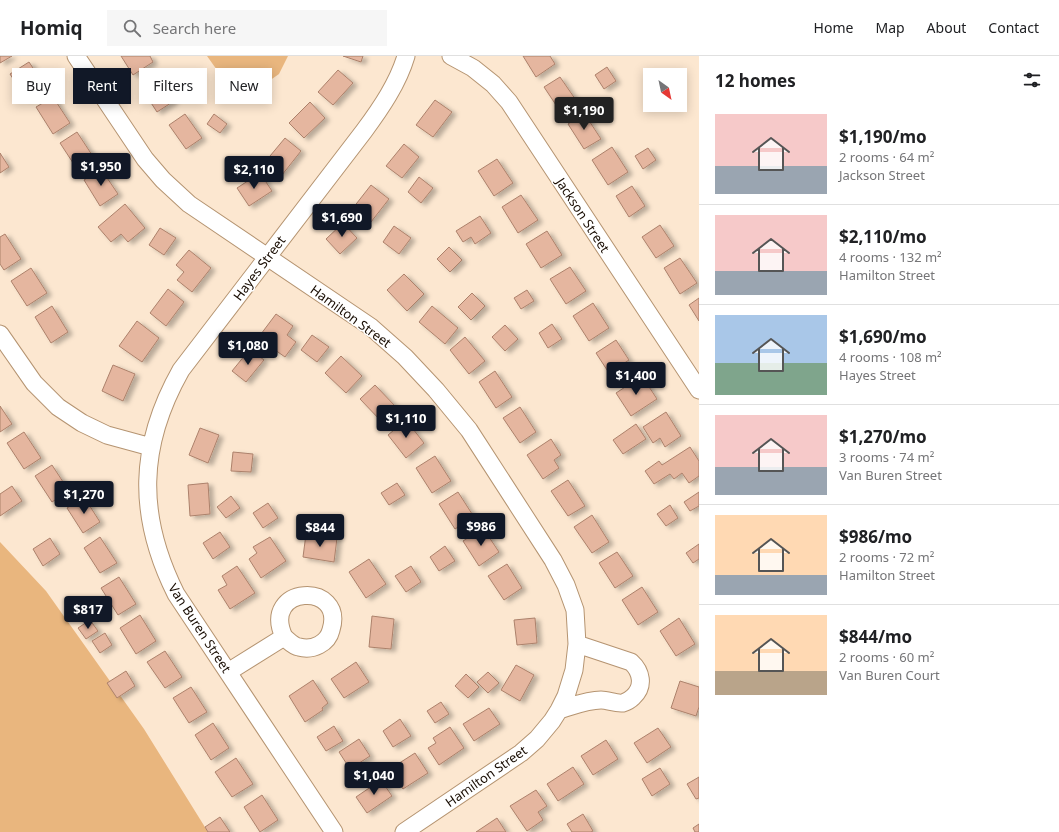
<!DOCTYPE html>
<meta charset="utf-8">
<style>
:root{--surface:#fff;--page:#f6f6f6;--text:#202124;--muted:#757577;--line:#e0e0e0;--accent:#111827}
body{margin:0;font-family:"Noto Sans",sans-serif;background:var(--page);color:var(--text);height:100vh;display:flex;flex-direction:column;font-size:15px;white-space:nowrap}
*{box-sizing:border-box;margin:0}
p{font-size:13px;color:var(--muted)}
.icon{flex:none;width:22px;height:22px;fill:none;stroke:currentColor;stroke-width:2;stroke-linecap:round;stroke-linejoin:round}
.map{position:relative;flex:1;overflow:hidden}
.details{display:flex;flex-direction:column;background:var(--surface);width:360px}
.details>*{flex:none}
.guide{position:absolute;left:12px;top:12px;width:380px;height:36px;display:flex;gap:8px}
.needle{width:26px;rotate:147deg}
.controls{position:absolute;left:643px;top:12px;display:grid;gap:8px}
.controls a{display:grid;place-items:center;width:44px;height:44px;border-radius:0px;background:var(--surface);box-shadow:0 2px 10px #0003;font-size:20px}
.price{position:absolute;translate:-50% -34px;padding:0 9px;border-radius:4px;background:var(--accent);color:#fff;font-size:13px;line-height:26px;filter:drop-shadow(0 1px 2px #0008)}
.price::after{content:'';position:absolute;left:50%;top:24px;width:12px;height:9px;margin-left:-6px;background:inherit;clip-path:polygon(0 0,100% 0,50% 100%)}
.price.selected{background:#222;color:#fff}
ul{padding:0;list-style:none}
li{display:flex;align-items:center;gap:12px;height:100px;padding:0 16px}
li+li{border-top:1px solid var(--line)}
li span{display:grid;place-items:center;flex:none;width:112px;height:80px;border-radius:0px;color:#555}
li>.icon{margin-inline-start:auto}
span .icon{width:48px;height:48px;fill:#fffc;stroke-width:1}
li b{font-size:17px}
h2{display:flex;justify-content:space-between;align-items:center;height:48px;padding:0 16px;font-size:17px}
.tag{padding:0 14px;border-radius:0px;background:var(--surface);box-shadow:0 2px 10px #0003;font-size:14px;line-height:36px}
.tag.selected{background:var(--accent);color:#fff}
header{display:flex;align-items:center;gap:24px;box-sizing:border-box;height:56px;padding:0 20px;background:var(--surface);border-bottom:1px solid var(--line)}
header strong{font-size:19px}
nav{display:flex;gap:22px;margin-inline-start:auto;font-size:14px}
.search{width:280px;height:36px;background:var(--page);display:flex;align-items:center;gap:10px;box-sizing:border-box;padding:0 14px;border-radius:0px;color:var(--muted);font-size:15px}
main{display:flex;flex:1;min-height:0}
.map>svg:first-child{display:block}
</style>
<header>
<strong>Homiq</strong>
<div class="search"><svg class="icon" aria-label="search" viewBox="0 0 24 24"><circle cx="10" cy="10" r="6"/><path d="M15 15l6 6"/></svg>Search here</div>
<nav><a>Home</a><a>Map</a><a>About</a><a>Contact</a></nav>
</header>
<main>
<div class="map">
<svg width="699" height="776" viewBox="0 0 699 776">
<defs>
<filter id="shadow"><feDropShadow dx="4.5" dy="2.5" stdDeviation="2" flood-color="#0004"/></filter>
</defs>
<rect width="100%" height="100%" fill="#fce7d0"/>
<path fill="#e9b67e" d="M207,0H288L279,18L246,41L227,28Z
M0,486L46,535L144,673L208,776H0Z"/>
<path fill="#e5b69f" stroke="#ac816b" filter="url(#shadow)" d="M0,0H12L0,7Z
M121,0H150L153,6L133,19Z
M343,0H363L361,6Z
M523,0H550L555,8L536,21Z
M29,6L45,30L26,43L10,18Z
M607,11L616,25L604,33L595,19Z
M338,14L353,27L333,49L318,36Z
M157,19L174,45L157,56L140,30Z
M560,21L578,47L562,58L544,31Z
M53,41L70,67L53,78L36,51Z
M435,44L452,56L433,81L416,69Z
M310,46L325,62L304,82L289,67Z
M584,57L601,83L584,93L568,68Z
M185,58L202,82L186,93L169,69Z
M214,58L227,68L220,77L207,68Z
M77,76L94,102L77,113L60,87Z
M285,82L301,95L282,119L265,106Z
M404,88L419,101L402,122L386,110Z
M612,91L628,116L608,129L592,104Z
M648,92L656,104L643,113L635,100Z
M0,97L9,111L0,117Z
M497,103L513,127L494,140L478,115Z
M101,113L118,138L100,150L84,124Z
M260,117L272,135L249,150L237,132Z
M419,121L433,132L421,147L408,136Z
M371,129L389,143L371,166L353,152Z
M632,130L645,150L629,161L616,140Z
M521,139L538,164L518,177L502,151Z
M125,148L145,172L128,186L121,178L111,186L98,171Z
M480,160L491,177L475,188L471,181L463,186L456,175Z
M343,167L357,182L340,198L326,183Z
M660,169L674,190L656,202L642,181Z
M394,170L411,182L399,198L383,186Z
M160,172L176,182L164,199L149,189Z
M547,175L562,199L541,212L526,188Z
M5,178L21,203L4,214L0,208V181Z
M449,191L462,204L450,216L437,203Z
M189,194L211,212L192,236L177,224L184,216L176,209Z
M680,202L697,227L680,238L664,212Z
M570,211L586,235L566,248L550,223Z
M31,212L47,237L27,250L11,225Z
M404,218L424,238L407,255L387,234Z
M168,233L184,246L166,270L150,257Z
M527,234L534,245L521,253L514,242Z
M472,237L485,250L471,264L458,251Z
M699,242V265L689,249Z
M593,247L609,272L589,285L573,260Z
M52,250L68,276L51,287L35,261Z
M432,250L458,272L445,288L419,266Z
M276,258L293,270L287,279L296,286L285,301L258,282Z
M137,265L159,282L142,306L119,290Z
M552,268L562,283L548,292L539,277Z
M505,269L518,283L505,295L492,281Z
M312,279L329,291L317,306L301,294Z
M465,281L485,305L469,318L450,294Z
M616,284L629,304L609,317L596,297Z
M250,293L264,304L246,326L232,315Z
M341,300L362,320L346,337L325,317Z
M113,309L135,318L123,345L102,335Z
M495,315L512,341L496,352L479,326Z
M642,320L657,343L631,360L616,337Z
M375,329L397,352L382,366L360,343Z
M0,350L12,368L0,376Z
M520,351L536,376L520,387L503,362Z
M666,356L681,380L665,391L660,382L653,387L643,371Z
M406,364L424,387L406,402L388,379Z
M636,368L646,383L623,398L613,384Z
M200,372L219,379L208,407L189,399Z
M24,376L41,402L24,413L7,387Z
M551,383L561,399L554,404L559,412L543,423L527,399Z
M690,391L699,405V420L689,427L682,417L674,423L670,418L654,428L645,415L659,405L662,409Z
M233,396L253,398L251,416L231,415Z
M435,400L451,425L432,437L416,412Z
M52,409L69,435L52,446L35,420Z
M568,424L585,450L568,460L551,435Z
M208,427L210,458L190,460L188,429Z
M397,427L405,439L389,449L381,437Z
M12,430L22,445L0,460V438Z
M458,436L474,461L455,473L439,448Z
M699,436V450L690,455L684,446Z
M231,440L240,452L226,462L217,451Z
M84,441L100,466L83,477L67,452Z
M268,447L278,462L263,472L253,457Z
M670,449L678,462L666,470L657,458Z
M592,459L609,486L592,497L574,471Z
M483,472L499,496L479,510L463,485Z
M220,476L230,491L213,503L203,487Z
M306,478L337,482L334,506L303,501Z
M100,481L117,507L100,517L84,492Z
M270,481L286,505L261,522L249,503L257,497L253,491Z
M50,482L60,498L43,510L33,493Z
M699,488V503L693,507L686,497Z
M445,490L455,505L439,515L430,501Z
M617,496L633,520L615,532L599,507Z
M369,503L386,528L366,542L349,516Z
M507,508L522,532L504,544L488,520Z
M237,510L255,537L230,553L218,534L227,529L222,520Z
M411,510L421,526L406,536L395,520Z
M119,521L136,548L118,559L101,532Z
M642,531L658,556L638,569L622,544Z
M140,559L156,585L136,598L120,572Z
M372,560L394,563L391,593L369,591Z
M535,562L537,587L517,589L514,564Z
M679,562L695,588L676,600L660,575Z
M90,564L98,575L86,583L78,572Z
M105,577L112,589L100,597L92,585Z
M165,595L182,621L165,632L147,606Z
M356,606L369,626L344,642L331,623Z
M516,609L534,619L520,645L501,634Z
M126,615L135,630L117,642L107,627Z
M488,616L499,627L488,637L477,626Z
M466,618L479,631L468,642L455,630Z
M313,624L328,647L322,652L323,654L305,666L289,640Z
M680,625L699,631V651L696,660L671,652Z
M191,631L207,656L189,667L173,642Z
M441,646L449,658L435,667L427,655Z
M489,652L500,668L474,685L463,668Z
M400,663L411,680L393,691L383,675Z
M213,667L229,692L211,704L195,679Z
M334,670L343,685L326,695L317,681Z
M450,671L464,692L439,709L428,692L436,687L433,682Z
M658,672L671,691L647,707L634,687Z
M359,683L370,700L350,713L339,696Z
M606,684L618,703L593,719L581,700Z
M415,697L428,717L403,733L390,713Z
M236,702L253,728L232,741L215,716Z
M573,711L584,728L558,745L547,728Z
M660,712L670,728L652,740L642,723Z
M699,721V742L696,743L687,728Z
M381,724L392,740L367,757L356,741Z
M536,734L547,750L538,756L543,764L527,775L510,750Z
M262,739L278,764L260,776L244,751Z
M583,758L593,775L591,776H572L567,768Z
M220,761L230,776H208L205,771Z
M497,762L506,776H476Z
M699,768V776H695L693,772Z"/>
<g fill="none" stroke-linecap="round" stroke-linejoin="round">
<g stroke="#b59471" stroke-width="19">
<path id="street" d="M76,0L145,103L163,124L189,148L371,271L405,301L436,334L469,374L553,504L566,529L575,554L577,588L574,614L566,640L559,654L552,665L537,683L521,697L404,776
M451,0L473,12L493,28L509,46L699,334
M0,278L34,327L58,351L82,367L107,379L151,391
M228,616L284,581C289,585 293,590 299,591C313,595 328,587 331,574C346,525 260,529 284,581
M559,654C573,650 587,644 601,644C608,644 616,648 623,647C626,646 631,643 633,641C645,630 641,615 631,606L577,588
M334,776L176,538C137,460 138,390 181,314L364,75C381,52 398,27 406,0"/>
</g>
<use href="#street" stroke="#fff" stroke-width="17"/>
</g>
<g text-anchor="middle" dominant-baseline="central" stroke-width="3" stroke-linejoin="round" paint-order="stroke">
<g font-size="13" fill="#180c02" stroke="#fff">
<text transform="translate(583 159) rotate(57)">Jackson Street</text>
<text transform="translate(259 212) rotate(-53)">Hayes Street</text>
<text transform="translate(351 260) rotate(36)">Hamilton Street</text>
<text transform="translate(200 572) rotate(57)">Van Buren Street</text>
<text transform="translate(486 720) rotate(-35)">Hamilton Street</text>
</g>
</g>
</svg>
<div class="controls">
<a><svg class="needle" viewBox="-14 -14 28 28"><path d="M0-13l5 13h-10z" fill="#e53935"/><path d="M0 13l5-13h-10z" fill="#757577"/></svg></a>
</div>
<b class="price selected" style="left:584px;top:75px">$1,190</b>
<b class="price" style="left:101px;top:131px">$1,950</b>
<b class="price" style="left:254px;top:134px">$2,110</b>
<b class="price" style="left:342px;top:182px">$1,690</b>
<b class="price" style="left:248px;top:310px">$1,080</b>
<b class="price" style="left:636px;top:340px">$1,400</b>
<b class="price" style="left:406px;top:383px">$1,110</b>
<b class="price" style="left:84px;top:459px">$1,270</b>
<b class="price" style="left:481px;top:491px">$986</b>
<b class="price" style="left:320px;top:492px">$844</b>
<b class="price" style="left:88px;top:574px">$817</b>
<b class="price" style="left:374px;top:740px">$1,040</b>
<div class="guide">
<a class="tag">Buy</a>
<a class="tag selected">Rent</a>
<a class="tag">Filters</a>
<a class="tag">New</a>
</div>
</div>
<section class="details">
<h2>12 homes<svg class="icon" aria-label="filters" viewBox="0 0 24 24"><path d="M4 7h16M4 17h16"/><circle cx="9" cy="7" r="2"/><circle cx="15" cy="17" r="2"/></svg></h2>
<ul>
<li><span style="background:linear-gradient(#f6c9c9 65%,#9aa5b1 0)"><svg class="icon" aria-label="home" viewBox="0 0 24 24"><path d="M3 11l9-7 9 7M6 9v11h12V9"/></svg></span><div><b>$1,190/mo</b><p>2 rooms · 64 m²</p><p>Jackson Street</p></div></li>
<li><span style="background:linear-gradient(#f6c9c9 70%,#9aa5b1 0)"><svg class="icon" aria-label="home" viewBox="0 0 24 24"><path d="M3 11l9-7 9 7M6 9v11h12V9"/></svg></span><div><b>$2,110/mo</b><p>4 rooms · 132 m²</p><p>Hamilton Street</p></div></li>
<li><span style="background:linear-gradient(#a9c7e8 60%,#7fa58c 0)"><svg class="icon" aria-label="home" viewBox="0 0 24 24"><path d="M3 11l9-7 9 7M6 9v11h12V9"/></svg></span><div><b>$1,690/mo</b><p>4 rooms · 108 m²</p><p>Hayes Street</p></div></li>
<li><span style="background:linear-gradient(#f6c9c9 65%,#9aa5b1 0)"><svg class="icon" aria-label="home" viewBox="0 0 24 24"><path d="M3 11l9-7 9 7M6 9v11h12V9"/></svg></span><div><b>$1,270/mo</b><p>3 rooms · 74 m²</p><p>Van Buren Street</p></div></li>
<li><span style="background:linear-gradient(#ffd9b3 75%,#9aa5b1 0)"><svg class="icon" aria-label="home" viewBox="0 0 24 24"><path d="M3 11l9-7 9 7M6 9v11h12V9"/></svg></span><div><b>$986/mo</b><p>2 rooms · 72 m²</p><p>Hamilton Street</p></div></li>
<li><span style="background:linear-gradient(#ffd9b3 70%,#b9a48a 0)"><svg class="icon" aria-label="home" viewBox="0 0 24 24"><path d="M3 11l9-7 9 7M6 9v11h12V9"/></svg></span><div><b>$844/mo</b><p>2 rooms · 60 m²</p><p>Van Buren Court</p></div></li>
</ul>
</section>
</main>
